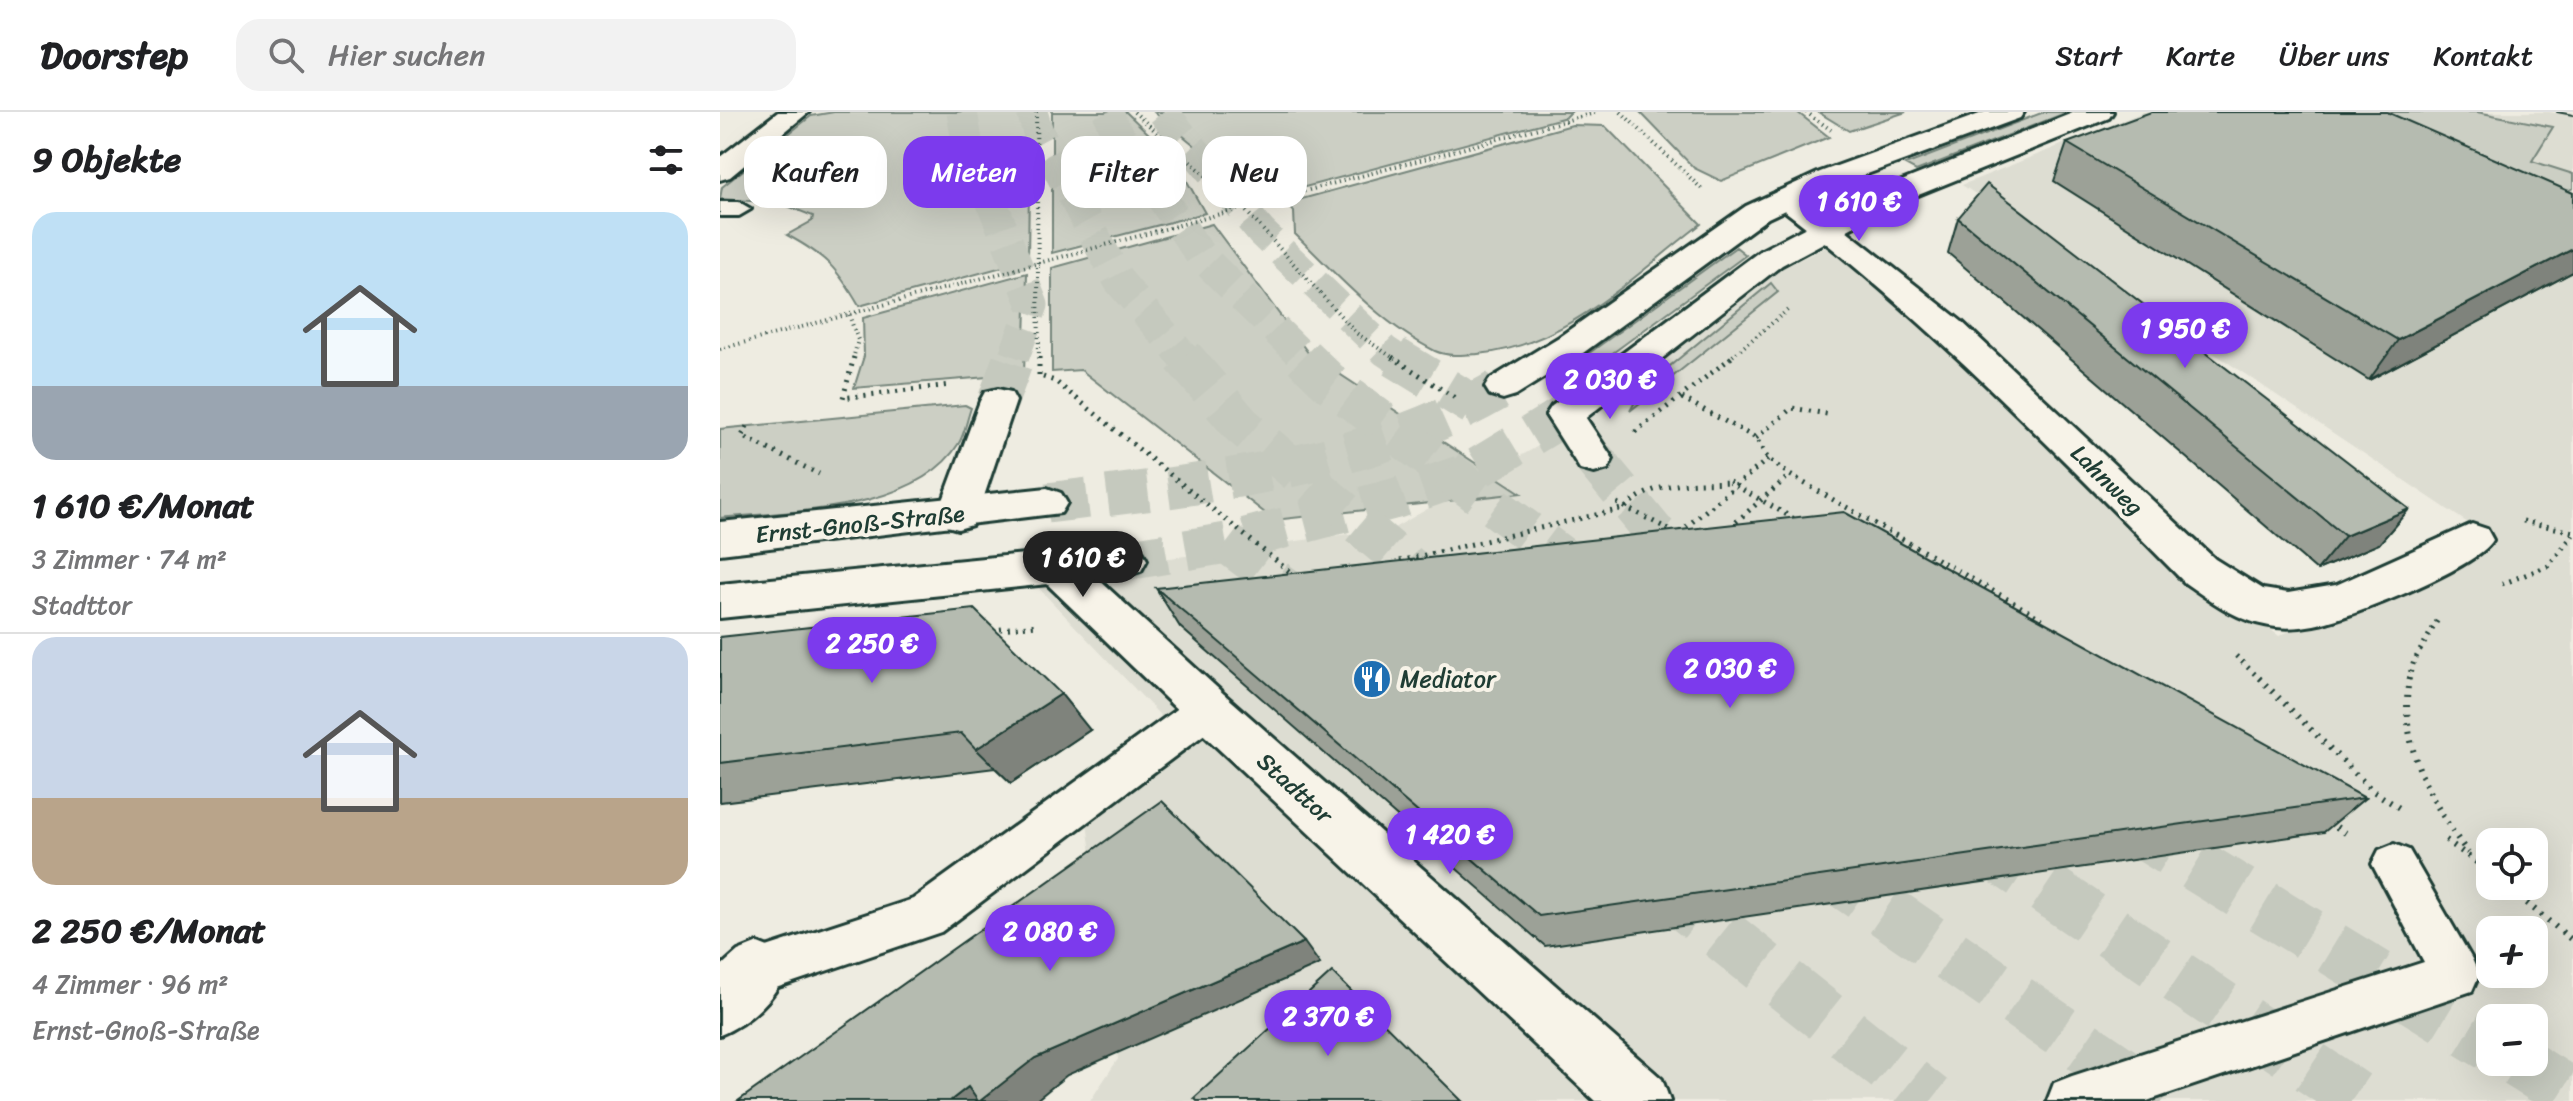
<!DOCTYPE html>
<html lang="de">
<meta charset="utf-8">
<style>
:root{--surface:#fff;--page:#f2f2f2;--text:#202124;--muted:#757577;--line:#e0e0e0;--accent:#7c3aed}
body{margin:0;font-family:Sriracha,sans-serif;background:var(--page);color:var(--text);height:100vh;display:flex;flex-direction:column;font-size:30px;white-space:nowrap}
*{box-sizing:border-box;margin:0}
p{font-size:26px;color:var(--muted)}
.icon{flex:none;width:44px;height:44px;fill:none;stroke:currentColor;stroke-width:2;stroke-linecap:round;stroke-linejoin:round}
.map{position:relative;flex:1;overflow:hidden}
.drawer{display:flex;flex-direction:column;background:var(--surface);width:720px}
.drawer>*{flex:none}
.banner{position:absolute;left:24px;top:24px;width:760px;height:72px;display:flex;gap:16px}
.controls{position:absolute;left:1756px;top:716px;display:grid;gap:16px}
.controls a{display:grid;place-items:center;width:72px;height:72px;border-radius:16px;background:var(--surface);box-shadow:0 8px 32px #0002;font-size:40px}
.price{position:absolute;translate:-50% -68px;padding:0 18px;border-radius:28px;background:var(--accent);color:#fff;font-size:26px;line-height:52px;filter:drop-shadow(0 2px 4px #0008)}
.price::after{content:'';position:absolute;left:50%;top:48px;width:24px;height:18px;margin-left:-12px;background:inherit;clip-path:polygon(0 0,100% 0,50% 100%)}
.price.selected{background:#222;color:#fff}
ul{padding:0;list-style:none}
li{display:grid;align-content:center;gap:16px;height:424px;padding:0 32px}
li+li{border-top:2px solid var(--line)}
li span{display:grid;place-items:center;height:248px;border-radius:24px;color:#555}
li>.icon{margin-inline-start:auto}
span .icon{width:144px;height:144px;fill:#fffc;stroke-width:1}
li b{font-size:34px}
h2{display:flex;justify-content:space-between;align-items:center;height:96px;padding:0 32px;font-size:34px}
.chip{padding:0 28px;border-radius:24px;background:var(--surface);box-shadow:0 8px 32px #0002;font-size:28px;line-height:72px}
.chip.selected{background:var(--accent);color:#fff}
header{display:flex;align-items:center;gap:48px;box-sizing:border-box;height:112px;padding:0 40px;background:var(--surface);border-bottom:2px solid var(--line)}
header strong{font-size:38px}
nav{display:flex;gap:44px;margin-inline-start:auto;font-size:28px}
.search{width:560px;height:72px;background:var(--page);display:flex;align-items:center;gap:20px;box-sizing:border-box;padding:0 28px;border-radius:24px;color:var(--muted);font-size:30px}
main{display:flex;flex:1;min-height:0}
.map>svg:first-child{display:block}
</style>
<header>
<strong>Doorstep</strong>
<div class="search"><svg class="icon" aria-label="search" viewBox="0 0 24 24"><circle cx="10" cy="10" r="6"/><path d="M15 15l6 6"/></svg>Hier suchen</div>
<nav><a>Start</a><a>Karte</a><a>Über uns</a><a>Kontakt</a></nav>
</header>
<main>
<section class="drawer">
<h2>9 Objekte<svg class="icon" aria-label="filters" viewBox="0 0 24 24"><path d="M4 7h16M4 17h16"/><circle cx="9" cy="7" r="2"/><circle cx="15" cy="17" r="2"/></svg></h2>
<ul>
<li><span style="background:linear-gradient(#bfe0f5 70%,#9aa5b1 0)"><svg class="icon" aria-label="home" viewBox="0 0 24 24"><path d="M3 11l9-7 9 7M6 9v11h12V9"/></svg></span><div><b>1 610 €/Monat</b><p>3 Zimmer · 74 m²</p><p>Stadttor</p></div></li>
<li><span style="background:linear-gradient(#c9d6e8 65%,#b9a48a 0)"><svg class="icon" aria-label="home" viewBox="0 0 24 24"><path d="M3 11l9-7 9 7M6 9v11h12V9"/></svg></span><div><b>2 250 €/Monat</b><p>4 Zimmer · 96 m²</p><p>Ernst-Gnoß-Straße</p></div></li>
</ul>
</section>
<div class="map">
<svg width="1853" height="989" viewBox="0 0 1853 989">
<rect width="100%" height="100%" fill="#eeece1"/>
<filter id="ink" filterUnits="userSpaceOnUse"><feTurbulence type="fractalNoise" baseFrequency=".0125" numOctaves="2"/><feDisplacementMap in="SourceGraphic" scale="16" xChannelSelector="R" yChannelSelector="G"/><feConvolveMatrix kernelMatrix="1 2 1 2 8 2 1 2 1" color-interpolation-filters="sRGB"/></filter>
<g filter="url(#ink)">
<path fill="#ddddd2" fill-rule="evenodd" d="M1423,0H1829L1853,4V989H370L398,947L367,711L457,621L308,465L674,416L841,321L1041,167L1112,132L1483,466L1559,524L1766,423L1242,73ZM1770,730H1814V774H1770ZM1770,818H1814V862H1770ZM1770,906H1814V950H1770Z"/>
<path fill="#cccfc4" stroke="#76867c" stroke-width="2" d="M114,0H310L308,148L139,194C117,156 106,144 67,123L92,109L93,104L60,91L0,87L2,75L91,4Z
M332,0H406L454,46L485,101L332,141Z
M434,0H851L846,5L559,82L501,55Z
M920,0H1077L1109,25L1001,69L974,56Z
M1098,0H1186L1129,19Z
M1324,0H1348L1196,59L1185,53Z
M1632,0H1757L1833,15L1812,49L1853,62V76L1828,90Z
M852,13L885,14L981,112C914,163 845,235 758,242C744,243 729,245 715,239C662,213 617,163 575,122L574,100L567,91Z
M492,112L589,242L801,381L554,408L361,258L332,260V156Z
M1016,135L1026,143L856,268L845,264L843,260Z
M307,161L304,262L134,276L144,244L143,206Z
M1051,171L1058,180L910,299L922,277Z
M245,293L251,296C247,307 245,321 239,331C197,400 71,399 0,406V317Z"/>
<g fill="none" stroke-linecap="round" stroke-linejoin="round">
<path stroke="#c5c9be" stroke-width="41" stroke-dasharray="41 20" stroke-linecap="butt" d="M327,391C483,372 646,357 783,275
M406,448L507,431L677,386L751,360L845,303"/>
<path stroke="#c5c9be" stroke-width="31" stroke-dasharray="31 15" stroke-linecap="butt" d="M242,0L247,29L313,193L293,247
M312,0L318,20L399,169L465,247
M388,0L393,14L481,144L585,247
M443,0L541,120L665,239L677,247"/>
<path stroke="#c5c9be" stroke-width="41" stroke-dasharray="41 20" stroke-linecap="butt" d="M463,245L521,313L728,487
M583,245L610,271L874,469
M674,245L753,293
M278,289L294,245
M874,347L935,421L980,456
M507,431L598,500"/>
<path stroke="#c5c9be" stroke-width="53" stroke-dasharray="53 27" stroke-linecap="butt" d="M1407,711L1770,933
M1259,731L1641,989
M1099,753L1442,989
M939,772L1211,989
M1798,950L1853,984"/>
<g stroke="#1f3d34" stroke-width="6">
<path id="service" d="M0,90H19L31,97L19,104H0Z
M488,580L502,585L507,597L502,609L221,820L38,882L22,875L15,859L22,843L193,787L474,585Z
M1674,732L1689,738L1752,847L1759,863L1752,879L1427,989H1327L1334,971L1352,964L1704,850L1652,752L1659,738Z"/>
</g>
<g stroke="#1f3d34" stroke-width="6">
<path id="pedestrian" d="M339,441L354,445L505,583L512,597L505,611L488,617L471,611L324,469L318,457L324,445Z"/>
</g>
<g stroke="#1f3d34" stroke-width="6">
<path id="minor" d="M58,0H89L10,65L0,68V45Z
M1067,77L1078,80L1241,209L1495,447L1543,477L1568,481L1616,473L1752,412L1767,417L1773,428C1757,456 1629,507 1594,513C1578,516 1561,517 1545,513C1514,507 1490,488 1465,471C1334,338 1205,205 1056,92L1052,86L1056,80Z
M488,577L505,583L942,967L950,989H875L471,611L464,597L471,583Z
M38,831L58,839L66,859C54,888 29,911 0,923V855L18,839Z"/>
</g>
<g stroke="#1f3d34" stroke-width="6">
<path id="tertiary" d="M1265,0H1304L1300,6L1120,72L1048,106L863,241L796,283L783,287L770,283L765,275L770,267L839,225L1026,94L1100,60Z
M1355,0H1393L1389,6L1176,92L1062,153L858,312L845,316L832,312L826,303L832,294L1040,139L1154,80Z
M327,376L341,381L347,391L341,401L0,442V410Z
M406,432L421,437L427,448L421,459L406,464L0,506V472Z"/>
</g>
<g stroke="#1f3d34" stroke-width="6">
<path id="trunk" d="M278,277L291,280L296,289L258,402L252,413L238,417L224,413L218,402L260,289L265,280Z
M845,290L858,294L893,347L888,357L874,361L860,357L826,303L832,294Z"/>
</g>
<path stroke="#1f3d34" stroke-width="4" stroke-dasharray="1 4" stroke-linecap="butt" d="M316,0L319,247
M414,0L525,98L636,221L675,247
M901,0L984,79
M1086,0L1111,18
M129,203L138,228L133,247
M0,237L878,0
M1009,247L1070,196"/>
<path stroke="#1f3d34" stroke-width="5" stroke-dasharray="2 6" stroke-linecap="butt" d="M134,245L123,286L230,273
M319,245V263
M672,245L738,288
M323,265L335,269L575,464
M962,286L1036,326L1048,347L1070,363
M27,314L22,324L99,362
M915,320L1012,245
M1036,326L1072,296L1107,302
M897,391L956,421
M1803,409L1853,420
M1010,415L1070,363L1324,508
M960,420L1048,347
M680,449L905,396C933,368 972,372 1009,370
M1782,472L1828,454L1853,423
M272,518L317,513
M1516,544L1541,568
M1688,568L1694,549L1720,504"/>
<path stroke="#1f3d34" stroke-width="6" stroke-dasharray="2 7" stroke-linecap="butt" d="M1539,566L1653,679L1681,697
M1689,566C1679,635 1709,687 1748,741
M1609,710L1627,722
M1726,728L1770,760
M1786,774L1853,829"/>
<use href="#service" fill="#f7f3e8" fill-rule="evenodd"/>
<use href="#pedestrian" fill="#f7f3e8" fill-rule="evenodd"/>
<use href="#minor" fill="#f7f3e8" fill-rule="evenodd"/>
<use href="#tertiary" fill="#f7f3e8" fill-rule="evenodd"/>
<use href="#trunk" fill="#f7f3e8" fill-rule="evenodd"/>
<path stroke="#1f3d34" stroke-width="2" d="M1837,0L1853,3"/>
<path stroke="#1f3d34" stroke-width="5" stroke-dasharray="2 6" stroke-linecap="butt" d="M1009,370L1078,409"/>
</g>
<path fill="#9ca197" stroke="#1f3d34" stroke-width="2" d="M1347,31L1853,81V160L1649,268L1334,69Z
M1238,106L1689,397L1659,432L1597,458L1228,141Z
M436,476L1645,686L1604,720L825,834L460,515Z
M0,525L370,618L291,671L275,656L0,690Z"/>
<path fill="#7f837b" stroke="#1f3d34" stroke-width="2" d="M1853,137V160L1649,268L1678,228Z
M1689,397L1659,432L1597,458L1625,424Z
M341,582L370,618L291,671L256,637Z
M584,830L600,852L347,963L315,989H230L248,975Z"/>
<path fill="#b5bbb0" stroke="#1f3d34" stroke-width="2" d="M1431,0H1667L1853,81V137L1678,228L1347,31Z
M1267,72L1689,397L1625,424L1238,106Z
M1124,400L1645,686L819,804L436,476Z
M254,497L341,582L256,637L241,621L0,651V525Z
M442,689L584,830L315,946L260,989H258L248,975L230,989H18Z
M612,860L742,989H477L474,986Z"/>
</g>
<defs>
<g id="restaurant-disc" transform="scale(2)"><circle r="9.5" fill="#1f6fb2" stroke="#f7f3e8"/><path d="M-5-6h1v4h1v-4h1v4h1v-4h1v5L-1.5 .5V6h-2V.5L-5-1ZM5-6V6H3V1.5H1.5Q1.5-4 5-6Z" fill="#fff"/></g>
</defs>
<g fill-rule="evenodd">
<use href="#restaurant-disc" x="652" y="567"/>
</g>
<g text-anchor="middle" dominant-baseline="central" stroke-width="8" stroke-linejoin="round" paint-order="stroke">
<g font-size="24" fill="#1f3d34" stroke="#f7f3e8">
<text transform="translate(1387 368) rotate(44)">Lahnweg</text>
<text transform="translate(140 412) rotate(-6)">Ernst-Gnoß-Straße</text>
<text transform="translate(575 676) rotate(42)">Stadttor</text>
</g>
<g font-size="24" fill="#1f3d34" stroke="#f7f3e8" text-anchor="start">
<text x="680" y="567">Mediator</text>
</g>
</g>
</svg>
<div class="controls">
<a><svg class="icon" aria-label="locate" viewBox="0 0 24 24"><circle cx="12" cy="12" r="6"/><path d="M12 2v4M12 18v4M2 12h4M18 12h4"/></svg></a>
<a>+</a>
<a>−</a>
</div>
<b class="price" style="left:1139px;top:131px">1 610 €</b>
<b class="price" style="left:1465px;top:258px">1 950 €</b>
<b class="price" style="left:890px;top:309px">2 030 €</b>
<b class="price selected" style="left:363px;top:487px">1 610 €</b>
<b class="price" style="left:152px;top:573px">2 250 €</b>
<b class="price" style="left:1010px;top:598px">2 030 €</b>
<b class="price" style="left:730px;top:764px">1 420 €</b>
<b class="price" style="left:330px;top:861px">2 080 €</b>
<b class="price" style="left:608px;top:946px">2 370 €</b>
<div class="banner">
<a class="chip">Kaufen</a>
<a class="chip selected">Mieten</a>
<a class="chip">Filter</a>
<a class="chip">Neu</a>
</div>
</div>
</main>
